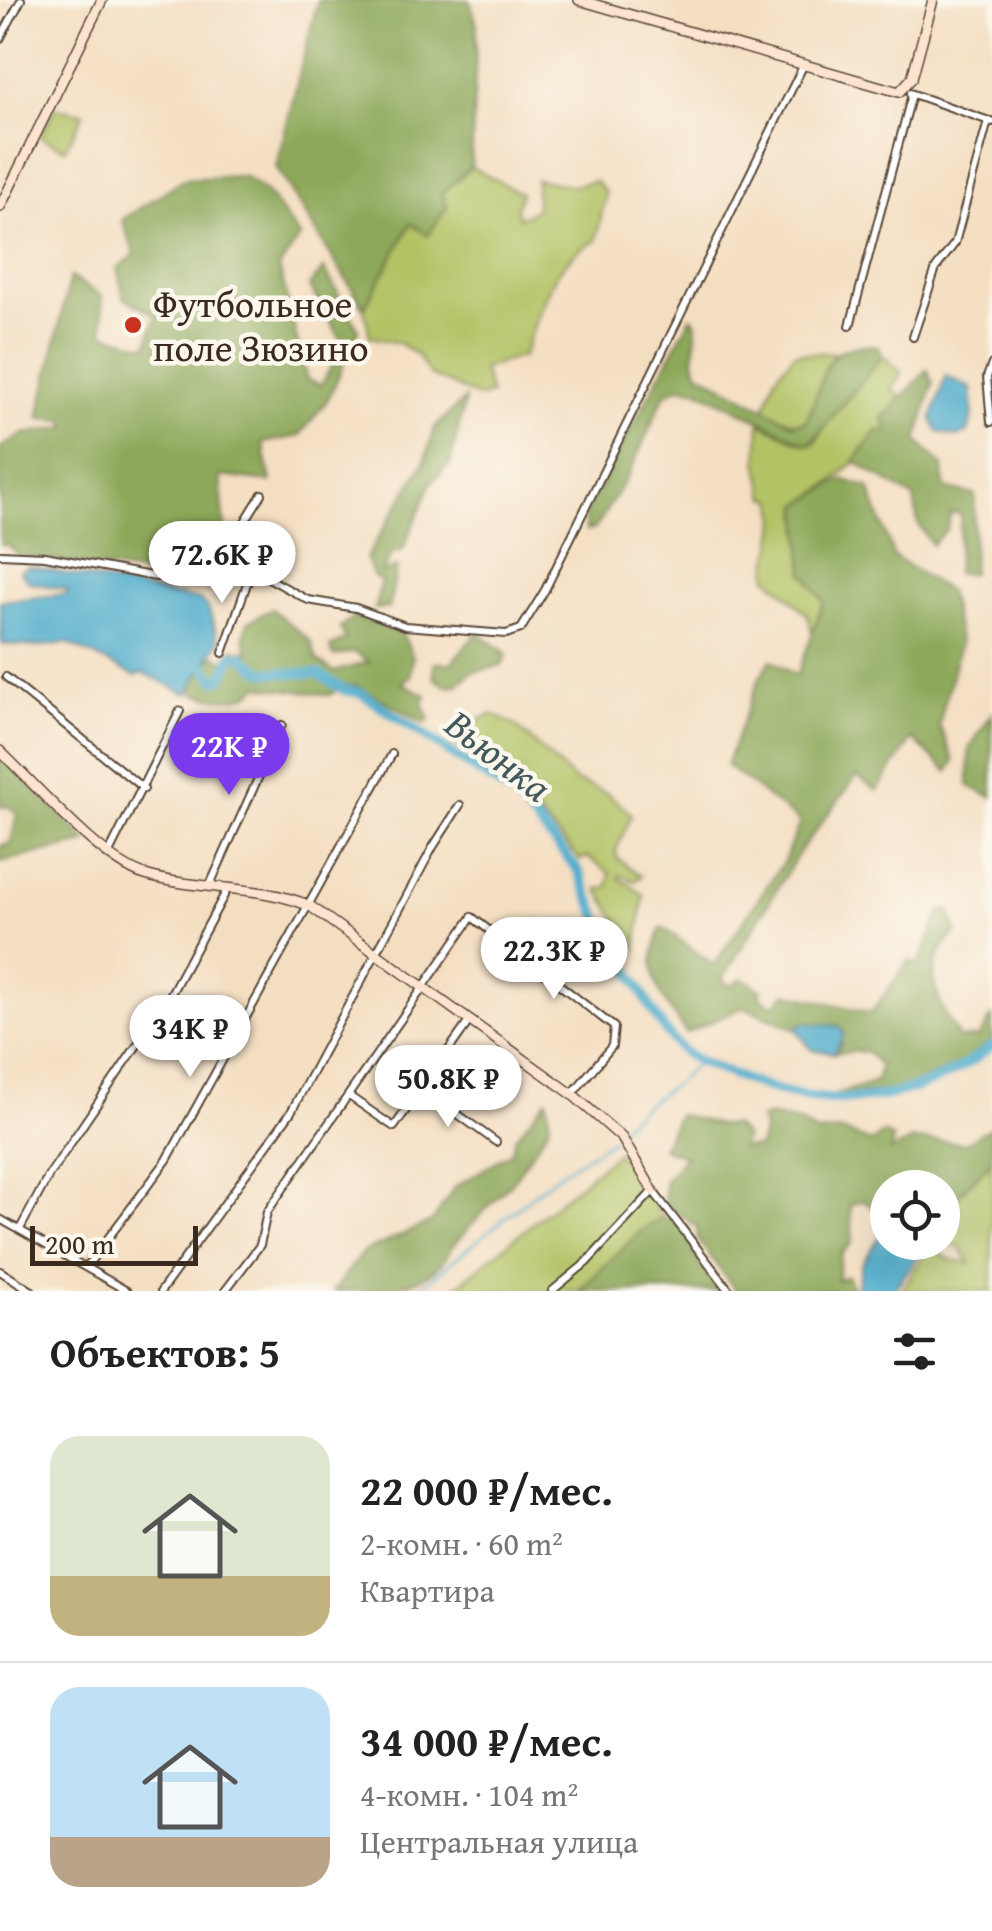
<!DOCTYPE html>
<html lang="ru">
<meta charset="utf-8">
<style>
:root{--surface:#fff;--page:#f6f6f6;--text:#222;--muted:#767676;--line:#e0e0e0;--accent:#7c3aed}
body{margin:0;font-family:"Gentium Book Plus",serif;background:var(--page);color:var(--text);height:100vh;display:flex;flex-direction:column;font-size:38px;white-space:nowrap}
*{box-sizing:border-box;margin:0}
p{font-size:32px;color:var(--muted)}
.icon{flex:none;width:55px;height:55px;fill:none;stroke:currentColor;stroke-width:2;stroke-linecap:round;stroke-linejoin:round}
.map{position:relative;height:1291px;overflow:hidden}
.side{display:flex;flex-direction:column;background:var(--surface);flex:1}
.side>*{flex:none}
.buttons{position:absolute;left:870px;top:1170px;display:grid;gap:20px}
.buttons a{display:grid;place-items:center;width:90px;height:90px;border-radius:50%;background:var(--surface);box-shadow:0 10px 40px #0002;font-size:50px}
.scale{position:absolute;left:30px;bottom:25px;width:168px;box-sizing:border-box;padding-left:10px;border:5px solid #3b2a1e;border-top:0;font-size:28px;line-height:35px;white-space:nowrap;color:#3b2a1e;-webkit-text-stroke:8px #fbf7ec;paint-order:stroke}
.price{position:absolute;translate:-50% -85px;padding:0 22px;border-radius:35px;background:#fff;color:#222;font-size:32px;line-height:65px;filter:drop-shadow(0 2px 5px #0008)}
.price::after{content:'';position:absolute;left:50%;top:60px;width:30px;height:22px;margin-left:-15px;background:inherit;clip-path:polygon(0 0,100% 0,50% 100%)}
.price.selected{background:var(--accent);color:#fff}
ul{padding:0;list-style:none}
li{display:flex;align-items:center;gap:30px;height:250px;padding:0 50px}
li+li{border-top:2px solid var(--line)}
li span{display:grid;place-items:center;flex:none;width:280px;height:200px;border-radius:30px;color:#555}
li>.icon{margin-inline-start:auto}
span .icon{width:120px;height:120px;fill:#fffc;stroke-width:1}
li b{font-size:42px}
h2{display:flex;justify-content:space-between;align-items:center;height:120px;padding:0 50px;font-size:42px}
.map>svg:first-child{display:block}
</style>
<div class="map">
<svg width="992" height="1291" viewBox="0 0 992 1291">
<rect width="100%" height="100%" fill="#fbf7ec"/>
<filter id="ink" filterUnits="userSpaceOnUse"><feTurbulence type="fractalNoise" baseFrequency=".01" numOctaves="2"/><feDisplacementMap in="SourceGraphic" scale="20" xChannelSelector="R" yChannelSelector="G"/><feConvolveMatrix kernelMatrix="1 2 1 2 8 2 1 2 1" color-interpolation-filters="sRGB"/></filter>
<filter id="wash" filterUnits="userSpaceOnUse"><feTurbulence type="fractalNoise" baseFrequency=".0048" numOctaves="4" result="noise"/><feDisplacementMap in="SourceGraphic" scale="40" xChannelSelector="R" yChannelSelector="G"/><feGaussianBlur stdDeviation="2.25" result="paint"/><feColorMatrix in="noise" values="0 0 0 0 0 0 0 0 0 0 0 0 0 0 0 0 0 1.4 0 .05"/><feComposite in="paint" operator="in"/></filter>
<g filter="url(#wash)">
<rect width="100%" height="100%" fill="#f4dec1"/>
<path fill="#b2c265" stroke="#767642" stroke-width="2.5" d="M55,108L84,113L65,149L40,137Z
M471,167L521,193L516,208L519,218L536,209V179L572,186L595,181L606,193L596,241C550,259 540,314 523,356L482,369L491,394L480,398L430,375L417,355L398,343L370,337L364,308L411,223L428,234L442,193Z
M795,353H834L806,421L799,424L764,411L775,377Z
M883,356L902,373L892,390L902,398L883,419L890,430C857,458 837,482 799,506L804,572L824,601L812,633L808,615L767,576C770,547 782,526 774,499L766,497L758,462L760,423L801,443H815L833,413Z
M493,714L516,726L575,781L607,793L632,814L616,850L617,858L641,876L635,881L621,875L619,878L644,895L636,950L598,889L608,887L610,873L587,857L580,860L540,816L518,783L450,740L464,725Z
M618,1152L663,1217L640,1232L579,1291H451Z
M992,1161V1291H901L924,1255L934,1249L951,1260L970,1263L960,1248L942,1243V1188L957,1196Z"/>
<path fill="#8da85a" stroke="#64693c" stroke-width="2.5" d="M318,0H470L477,25L471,167L442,193L447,207L428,235L411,224L364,308L276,167Z
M243,176L266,192L300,237L279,267L307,380L321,385L344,344L309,286L324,269L359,330L328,399L299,436L263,443L271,482L220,476L225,531L179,564L146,574L18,555L8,545H0V448L24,434L67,427L65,420L39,418L70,277L102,296L104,334L147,346L156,315L124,298L117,268L135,255L122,220L184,179Z
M691,317L697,324L694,361L699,372L793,424L806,421C829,376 816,341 878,346L883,356L809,445L696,389L678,387L664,396L630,472L595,529L586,531L584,516Z
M927,370L933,383L917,441L943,466L944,488L975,495L972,573H956L961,514L951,513L947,529L932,545L918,523L914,498L854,461L877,431L889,430L883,419Z
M465,399L450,464L432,481L403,550L392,553L382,572L397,567L389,608L375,609L381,581L374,577L366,558L425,461L434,428Z
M842,479L869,488L894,557L948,591L960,643L939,725L954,761L948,772L912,739L877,791L857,776L800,851L722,980L731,986L742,978L762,990L759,996L774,1006L786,993L871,1013L909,961L919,964L941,911H950L957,932C918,968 936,1000 960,1039L979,1037L992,1017V1041L963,1062L902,1090L832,1096L876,1081L880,1066L866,1051L834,1053L842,1043L802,1023L796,1029L744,1007L686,1033C660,995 641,974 662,927L714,965L784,861L800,822L726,765L760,677L771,660L797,676L824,602L804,573L799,505Z
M272,609L310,641L317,660L334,672L369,662L354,652L334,656L330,647L346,639L340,628L355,617L402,633L413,657L410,676L402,683L426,695L423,704L430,720L424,723L357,686H344L329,695L258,686C243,705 214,699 193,693L195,681L213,655L225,661L233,649L249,652L244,638L248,622Z
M478,632L507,654L502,666L472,672L458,685L446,686L434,678V663H451Z
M992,713V797L969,786V749Z
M0,756L87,841L85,843L0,862V846L11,842L17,813L8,806L0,807Z
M547,1099L550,1125L515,1178L452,1246C433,1291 376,1291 333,1291L362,1253L433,1221L454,1188L511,1152L516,1136Z
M678,1115C698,1116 715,1129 734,1125L745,1137L742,1148L759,1147L764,1127L760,1120L769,1116L798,1122L817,1133L841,1131L872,1142L884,1133L893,1139L891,1151L912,1140L965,1143L992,1127V1161L957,1196L925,1180L920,1187L888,1188L887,1200L874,1209L863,1200L850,1205L853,1242L841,1254L837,1280L847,1276L853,1291H736L698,1240L697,1227L665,1202L664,1182L685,1156L662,1148Z
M663,1217L688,1228L694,1256L721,1291H579L640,1232Z"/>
<path fill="#4eaccc" stroke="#446b75" stroke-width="2.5" d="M946,376L971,388L973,415L968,432L957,437L938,432L932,419Z
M28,566L200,600L208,607L219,641L187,694L144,673L135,676L67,643L36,647L2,644L0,601L66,594L68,590L29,582L20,571Z
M802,1023L839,1026L844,1034L834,1053L811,1049L796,1029Z
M887,1225L888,1242L923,1243L922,1251L893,1291H856L861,1266Z"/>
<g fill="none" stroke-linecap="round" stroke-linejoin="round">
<path stroke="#4eaccc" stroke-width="2.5" d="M619,1130C641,1101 679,1089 699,1059
M416,1291L560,1173L616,1137"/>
<path stroke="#4eaccc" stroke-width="10" d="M198,657L215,680L222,678L233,655H240L263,672L319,674L344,690L361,693L515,796L578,870L600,921L614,938V950C641,980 652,1023 683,1051C693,1061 717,1068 731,1074C821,1114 914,1108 992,1046"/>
</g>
</g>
<g filter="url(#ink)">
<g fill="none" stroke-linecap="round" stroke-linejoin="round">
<g stroke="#574536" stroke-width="10">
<path id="street" d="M0,39L21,0
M910,93L992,122
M850,326L912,94
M913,337L936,268L955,243L988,121
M991,422L987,377L992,364
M223,553L233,551L252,569L223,653
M0,554L45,556L156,577L181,571L229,547L262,494
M252,569L308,600L356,608L405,626L506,634L521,629L545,590L804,64
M6,677L144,789
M108,855L180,711
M209,887L282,725
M422,1088L496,1142
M349,1096L394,1127L470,1020
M0,1219L127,1291
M20,1229L49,1175L167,1001L227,890
M87,1266L167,1160L392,754
M0,1271L32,1291
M161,1291L291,1112L433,847L460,805
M225,1291L260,1245L267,1212L472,917L614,1027L612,1046L572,1094
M552,1291L586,1263L653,1191L730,1291"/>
</g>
<g stroke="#574536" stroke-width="12">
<path id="secondary" d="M579,0L899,92L912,78L933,0
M0,207L102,0
M0,751C35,784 103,863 145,875C198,891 259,884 310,906L572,1094L622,1138L653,1191"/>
</g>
<use href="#street" stroke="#fff" stroke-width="6"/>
<use href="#secondary" stroke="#fde4d1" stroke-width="9"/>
</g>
</g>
<circle fill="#c8321e" stroke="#fbf7ec" stroke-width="4" cx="133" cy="325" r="10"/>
<g text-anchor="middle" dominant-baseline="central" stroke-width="9" stroke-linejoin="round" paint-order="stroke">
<g font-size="38" fill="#3b2a1e" stroke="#fbf7ec" text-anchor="start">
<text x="153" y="303">Футбольное<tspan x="153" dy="44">поле Зюзино</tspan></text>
</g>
<g font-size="40" font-style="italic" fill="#42585b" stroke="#fbf7ec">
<text transform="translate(499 755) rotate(38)">Вьюнка</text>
</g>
</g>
</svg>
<div class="buttons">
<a><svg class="icon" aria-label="locate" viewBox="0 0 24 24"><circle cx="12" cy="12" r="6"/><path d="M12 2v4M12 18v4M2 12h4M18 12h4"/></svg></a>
</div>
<div class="scale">200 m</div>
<b class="price" style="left:222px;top:606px">72.6K ₽</b>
<b class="price selected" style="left:229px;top:798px">22K ₽</b>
<b class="price" style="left:554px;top:1002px">22.3K ₽</b>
<b class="price" style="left:190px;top:1080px">34K ₽</b>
<b class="price" style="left:448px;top:1130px">50.8K ₽</b>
</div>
<section class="side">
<h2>Объектов: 5<svg class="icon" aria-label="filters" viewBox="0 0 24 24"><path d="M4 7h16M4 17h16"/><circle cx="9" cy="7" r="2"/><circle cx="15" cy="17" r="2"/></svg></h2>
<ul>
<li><span style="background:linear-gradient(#dfe7d0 70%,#c2b280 0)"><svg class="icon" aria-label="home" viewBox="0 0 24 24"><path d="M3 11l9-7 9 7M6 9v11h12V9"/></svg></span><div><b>22 000 ₽/мес.</b><p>2-комн. · 60 m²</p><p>Квартира</p></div></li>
<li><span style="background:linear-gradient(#bfe0f5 75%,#b9a48a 0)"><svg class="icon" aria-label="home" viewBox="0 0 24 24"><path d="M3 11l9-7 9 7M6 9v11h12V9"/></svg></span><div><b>34 000 ₽/мес.</b><p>4-комн. · 104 m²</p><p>Центральная улица</p></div></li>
</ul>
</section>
